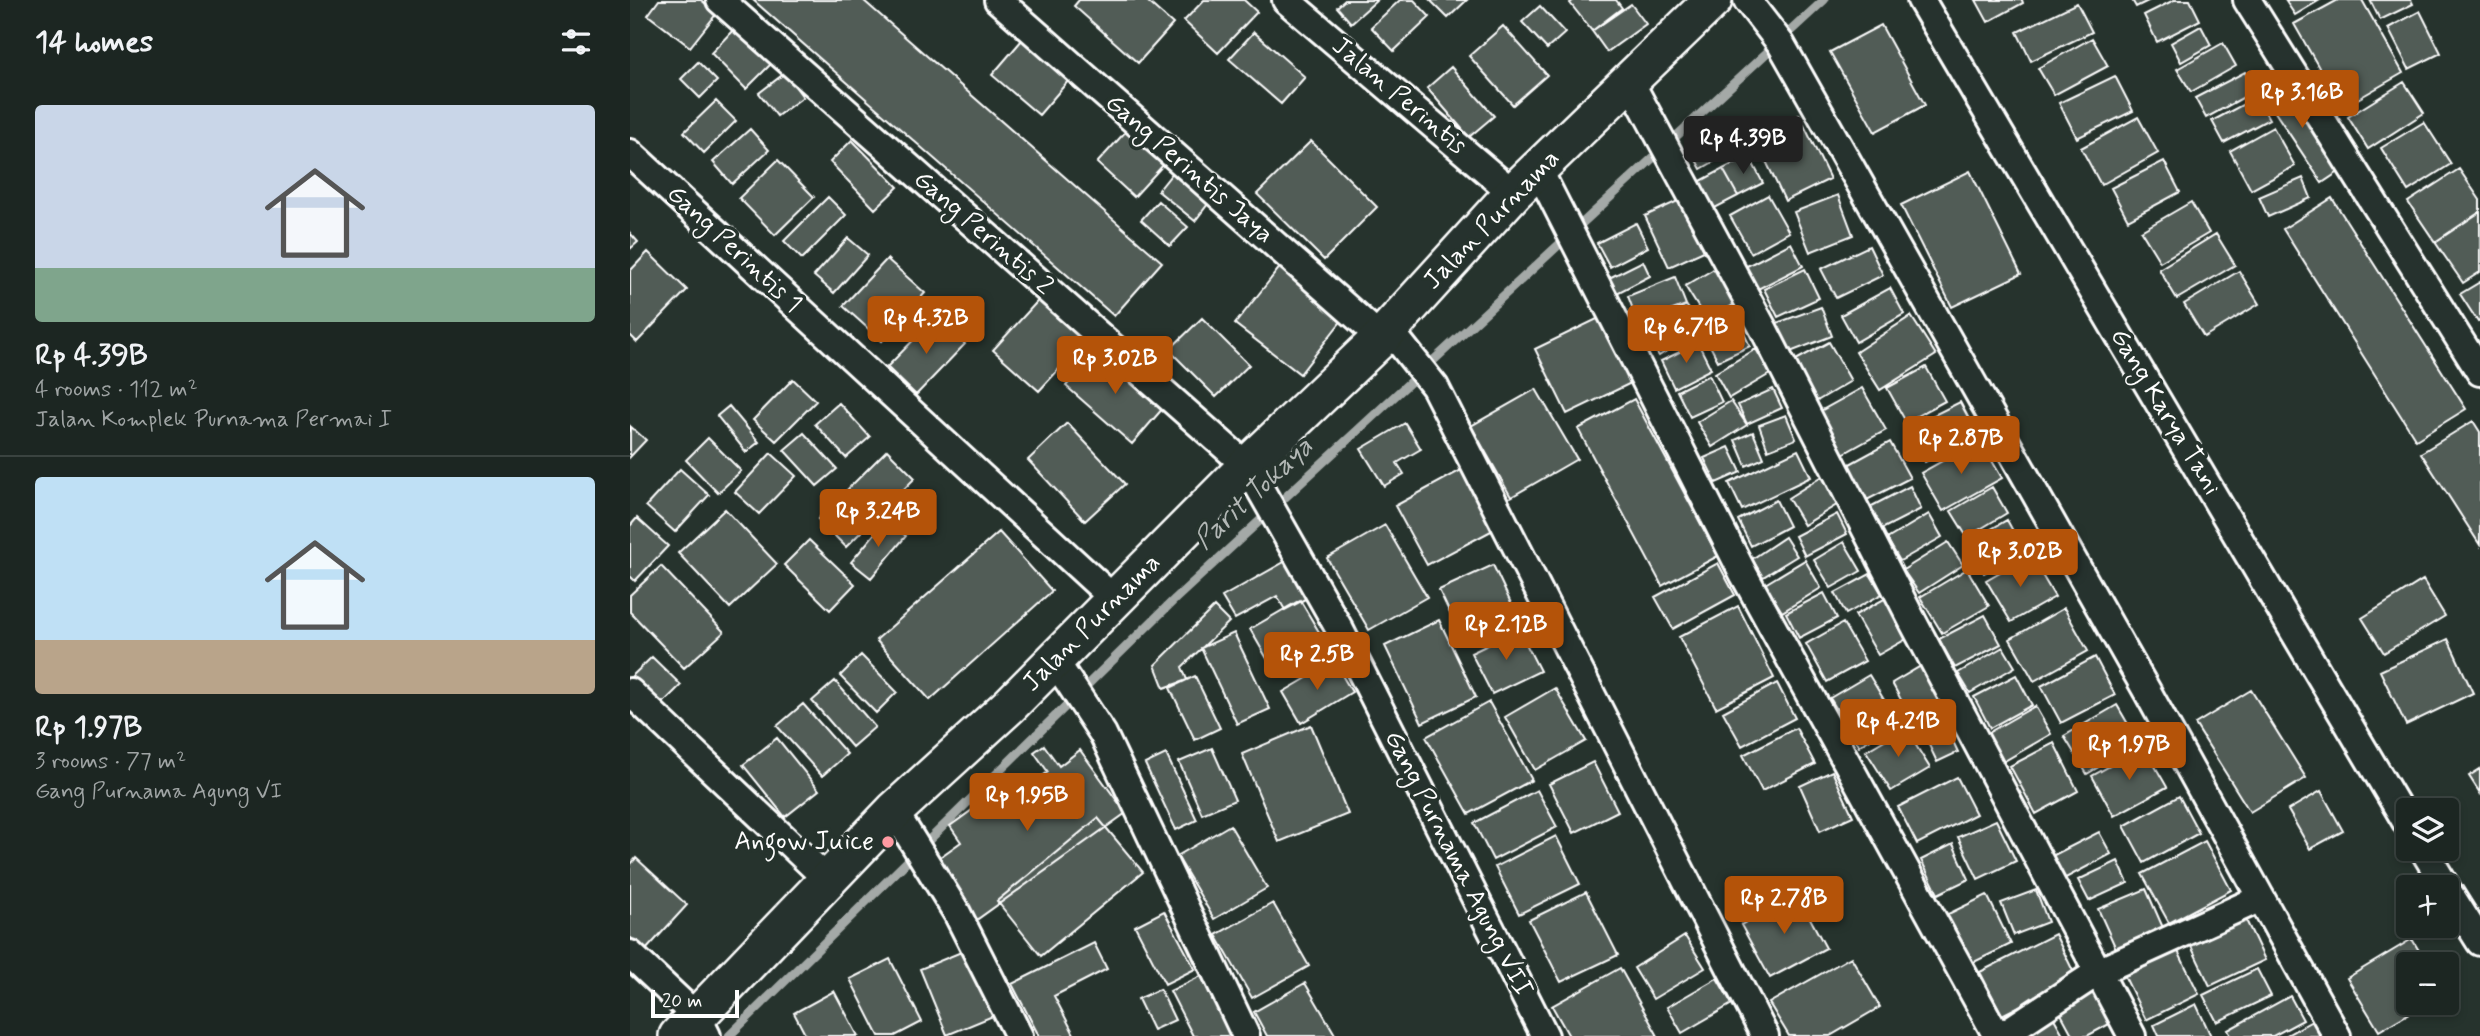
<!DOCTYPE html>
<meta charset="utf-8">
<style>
:root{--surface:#1c2622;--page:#252e2a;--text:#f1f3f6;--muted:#a0a5a5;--line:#3a4340;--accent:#b45309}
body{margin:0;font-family:Mynerve,sans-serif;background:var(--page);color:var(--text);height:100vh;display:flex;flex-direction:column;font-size:26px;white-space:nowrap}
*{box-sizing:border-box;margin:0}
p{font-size:23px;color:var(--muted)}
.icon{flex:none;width:38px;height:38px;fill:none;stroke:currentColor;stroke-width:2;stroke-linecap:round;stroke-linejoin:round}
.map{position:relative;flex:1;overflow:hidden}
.details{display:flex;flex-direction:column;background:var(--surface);width:630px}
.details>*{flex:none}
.tools{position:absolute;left:1766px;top:798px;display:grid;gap:14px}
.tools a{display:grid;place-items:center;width:63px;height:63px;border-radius:7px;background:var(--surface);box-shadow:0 4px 10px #0003,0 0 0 2px var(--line);font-size:35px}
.scale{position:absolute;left:21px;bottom:18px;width:88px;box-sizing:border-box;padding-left:7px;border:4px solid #fff;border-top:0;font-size:19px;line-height:24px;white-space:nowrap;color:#fff;-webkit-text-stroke:5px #26332d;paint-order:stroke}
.price{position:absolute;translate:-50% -60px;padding:0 16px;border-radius:7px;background:var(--accent);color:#fff;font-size:23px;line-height:46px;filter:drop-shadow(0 2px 4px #0008)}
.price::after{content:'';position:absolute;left:50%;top:42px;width:21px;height:16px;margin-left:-10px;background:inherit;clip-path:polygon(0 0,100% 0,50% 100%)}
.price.on{background:#222;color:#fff}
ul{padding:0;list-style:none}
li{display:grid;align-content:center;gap:14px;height:371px;padding:0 35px}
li+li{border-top:2px solid var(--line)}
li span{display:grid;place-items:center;height:217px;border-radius:7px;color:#555}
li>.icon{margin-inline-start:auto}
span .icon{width:126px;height:126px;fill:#fffc;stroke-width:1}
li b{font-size:30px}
h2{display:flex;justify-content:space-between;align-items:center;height:84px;padding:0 35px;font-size:30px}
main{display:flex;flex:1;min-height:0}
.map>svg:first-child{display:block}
</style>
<main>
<section class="details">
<h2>14 homes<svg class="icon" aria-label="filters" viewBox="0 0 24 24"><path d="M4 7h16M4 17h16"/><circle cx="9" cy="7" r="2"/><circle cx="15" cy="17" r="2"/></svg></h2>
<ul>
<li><span style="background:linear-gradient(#c9d6e8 75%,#7fa58c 0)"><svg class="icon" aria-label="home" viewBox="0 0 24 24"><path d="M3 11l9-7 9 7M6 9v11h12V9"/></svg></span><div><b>Rp 4.39B</b><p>4 rooms · 112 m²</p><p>Jalan Komplek Purnama Permai I</p></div></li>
<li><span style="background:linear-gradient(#bfe0f5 75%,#b9a48a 0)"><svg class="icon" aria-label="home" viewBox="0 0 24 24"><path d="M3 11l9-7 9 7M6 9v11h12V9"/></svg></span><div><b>Rp 1.97B</b><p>3 rooms · 77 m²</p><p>Gang Purnama Agung VI</p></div></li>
</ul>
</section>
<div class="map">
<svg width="1850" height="1036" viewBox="0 0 1850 1036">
<rect width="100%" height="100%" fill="#26332d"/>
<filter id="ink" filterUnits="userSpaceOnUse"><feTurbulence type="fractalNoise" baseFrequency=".0143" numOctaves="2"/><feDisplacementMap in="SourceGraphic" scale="14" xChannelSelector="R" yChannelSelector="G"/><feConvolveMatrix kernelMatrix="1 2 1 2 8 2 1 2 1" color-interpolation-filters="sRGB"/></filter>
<g filter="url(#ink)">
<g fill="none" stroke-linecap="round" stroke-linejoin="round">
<path stroke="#a4a9a7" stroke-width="9" d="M99,1036L545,599L1194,0"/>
</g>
<path fill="#515c57" stroke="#fff" stroke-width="2" d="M29,0H71L87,13L60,47L18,15Z
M123,0H233L532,262L484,316Z
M449,0H516L543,24L508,63L444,6Z
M574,0H614L627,12L588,53L554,21Z
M715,0H747L721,23L707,7Z
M770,0H784L800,17L764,51L741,27Z
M800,0H837L818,18Z
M944,0H986L992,8L962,31L940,3Z
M1346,0H1392L1393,3L1358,22Z
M1502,0H1520L1506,7Z
M1544,0H1560L1570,20L1527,42L1514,15Z
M1655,0H1690L1665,15Z
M1708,0H1732L1773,73L1712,108L1664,24Z
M1740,0H1781L1783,4L1750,20Z
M1447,3L1462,32L1401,61L1387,32Z
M1001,4L1016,24L977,52L962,31Z
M910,6L935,33L917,49L892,22Z
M1790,11L1811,53L1779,69L1758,28Z
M1251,25L1295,105L1245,132L1200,52Z
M873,26L917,75L883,105L839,56Z
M1571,26L1581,45L1551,62L1541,43Z
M106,27L142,63L116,89L81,53Z
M624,32L675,77L651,104L599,59Z
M1462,38L1478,66L1424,95L1408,68Z
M392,40L439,80L409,115L362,75Z
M1593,43L1606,66L1561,92L1547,69Z
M68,62L87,81L70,98L51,79Z
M821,67L864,116L839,137L797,88Z
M1615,72L1625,91L1576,118L1565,98Z
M155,73L173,97L147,116L129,93Z
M1485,76L1503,111L1447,138L1429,103Z
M1652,77L1713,169L1692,183L1631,91Z
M1774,82L1794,113L1738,149L1718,117Z
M1627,97L1639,119L1594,143L1582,121Z
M86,101L106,121L74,153L54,132Z
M1169,115L1200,179L1155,201L1124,136Z
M1508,117L1528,153L1471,185L1451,148Z
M1794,122L1821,164L1778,191L1751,148Z
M1102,127L1113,145L1071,169L1061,151Z
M1643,127L1665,166L1621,190L1600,151Z
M120,129L139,150L102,184L83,162Z
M498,129L535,163L504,197L467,163Z
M222,140L268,187L245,209L200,162Z
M681,141L747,207L694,260L627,194Z
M1119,156L1133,183L1108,196L1093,169Z
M148,160L184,197L145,235L109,198Z
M1534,161L1550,192L1498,220L1481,188Z
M548,166L584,196L565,221L528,191Z
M1093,169L1108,196L1083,209L1069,182Z
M1829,169L1850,200V212L1805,242L1778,202Z
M1340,171L1391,274L1322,307L1271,205Z
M1673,178L1681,198L1638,217L1629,197Z
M1138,195L1159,232L1121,253L1100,216Z
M1208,195L1223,235L1180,252L1164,212Z
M198,197L216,215L172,259L154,241Z
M1702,198L1836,409L1786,440L1653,229Z
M1050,200L1074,251L1039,267L1015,216Z
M528,201L558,227L540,246L511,220Z
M1561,202L1579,233L1530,262L1511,231Z
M1850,212V272L1833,283L1805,242Z
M1006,223L1018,247L980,267L967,243Z
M0,233L8,242L0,249Z
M1586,234L1605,265L1547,299L1529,269Z
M218,238L238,255L204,293L184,276Z
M1161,243L1173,266L1128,289L1115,267Z
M1239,246L1253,275L1206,298L1191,269Z
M18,252L57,290L7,342L0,335V271Z
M257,259L295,293L252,341L213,306Z
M1013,261L1020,276L987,293L979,278Z
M651,266L716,315L670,374L605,324Z
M1089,266L1111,300L1077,321L1055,286Z
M1175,269L1189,298L1148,317L1134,289Z
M1609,271L1629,304L1574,337L1554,304Z
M1045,277L1056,305L1008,323L998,296Z
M1850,282V321L1848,322L1830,294Z
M1260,288L1274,314L1226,342L1211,315Z
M415,293L461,334L409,391L363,350Z
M1056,305L1072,328L1029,356L1014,334Z
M1191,307L1202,336L1155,354L1144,324Z
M307,316L335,344L286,395L257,367Z
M1281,316L1306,355L1250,390L1226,352Z
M572,318L619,365L586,397L539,350Z
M969,318L1001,383L937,414L905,349Z
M1108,321L1120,346L1088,361L1075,336Z
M1199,342L1221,381L1187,401L1164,361Z
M1068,343L1081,369L1044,388L1031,361Z
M468,349L534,407L502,444L436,386Z
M1126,349L1140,374L1099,398L1085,373Z
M1296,367L1315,401L1276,422L1257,388Z
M1079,375L1092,402L1060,417L1047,391Z
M163,379L186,401L146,441L123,420Z
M1232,388L1256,430L1211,455L1187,413Z
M906,389L947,459L881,497L841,426Z
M1143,389L1152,408L1117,424L1108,405Z
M1004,399L1088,556L1032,586L948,429Z
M1101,401L1117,425L1082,447L1067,422Z
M1330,402L1348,436L1295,462L1278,428Z
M209,403L240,437L216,458L185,424Z
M99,406L129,442L116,452L87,416Z
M1156,415L1166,439L1138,450L1129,425Z
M1843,421L1850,432V545L1791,453Z
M437,423L495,484L455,521L398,460Z
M775,423L791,449L767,463L774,474L754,486L731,449Z
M0,426L16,440L0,457Z
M1123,432L1134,458L1116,466L1105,440Z
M174,433L207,469L187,486L154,450Z
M78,438L111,471L88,493L56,460Z
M1350,440L1372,478L1313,511L1291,473Z
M1260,442L1280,478L1237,500L1218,465Z
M1099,447L1111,472L1086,483L1074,458Z
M257,450L285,478L216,547L188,519Z
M1168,450L1181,477L1112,510L1099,483Z
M141,453L166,476L129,514L105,492Z
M50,469L79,495L45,532L16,506Z
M833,469L865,529L797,565L765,506Z
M1193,476L1210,503L1174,525L1158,498Z
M1280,486L1291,509L1248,531L1236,509Z
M1362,487L1377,513L1337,537L1321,511Z
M1146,500L1159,526L1121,546L1108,520Z
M95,509L147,564L100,608L48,553Z
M1207,514L1217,534L1175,556L1165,536Z
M1299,514L1312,537L1270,561L1257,539Z
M7,518L38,546L5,581L0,576V526Z
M256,520L276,536L241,578L221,562Z
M1377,520L1394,551L1354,573L1337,543Z
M755,525L797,597L739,630L697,558Z
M369,532L422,591L300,700L246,640Z
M1155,537L1167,556L1133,577L1122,559Z
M179,540L225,584L200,610L154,565Z
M1214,542L1231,571L1201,588L1184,560Z
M1318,542L1333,565L1289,593L1273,570Z
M1400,555L1425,597L1381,622L1356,580Z
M1175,560L1191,588L1152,612L1135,584Z
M656,561L677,598L655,610L647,596L605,619L592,597Z
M1088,563L1105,595L1043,629L1025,597Z
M863,565L887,616L833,641L809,590Z
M31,566L94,632L54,668L0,612V595Z
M1337,569L1359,606L1312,633L1290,597Z
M1240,574L1252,594L1216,614L1205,593Z
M1793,580L1815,616L1754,653L1732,618Z
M1194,593L1207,618L1169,638L1156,613Z
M1256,598L1278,638L1248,655L1225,615Z
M670,600L698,647L647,676L620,629Z
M1108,606L1144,678L1086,708L1049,637Z
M584,607L599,622L552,667L557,680L534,688L525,665Z
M1434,608L1458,651L1404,681L1380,639Z
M1355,615L1371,644L1325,668L1309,639Z
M809,620L846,697L792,723L755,646Z
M1213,623L1235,661L1197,682L1176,644Z
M889,630L910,671L862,694L841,653Z
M604,633L640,709L607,724L571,648Z
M1818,639L1843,693L1776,725L1750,671Z
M1373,647L1385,667L1340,693L1328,673Z
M231,655L267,692L246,713L210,676Z
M22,657L51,685L30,706L1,677Z
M1465,657L1485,695L1431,723L1411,686Z
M704,662L722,692L671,723L653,692Z
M1291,666L1313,705L1283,722L1262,683Z
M1239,675L1268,723L1229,746L1200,698Z
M1386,675L1402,705L1360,728L1344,697Z
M565,676L590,728L565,740L540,688Z
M205,681L245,727L222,747L182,701Z
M1147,683L1165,718L1112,746L1093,712Z
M925,688L956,741L905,770L875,717Z
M1621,690L1676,778L1620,812L1565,724Z
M859,702L902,780L839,814L796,737Z
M173,704L217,754L192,776L147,726Z
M1487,705L1509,743L1457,774L1434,736Z
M1405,706L1421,734L1366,766L1349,738Z
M1312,718L1328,752L1307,762L1291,728Z
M681,725L718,814L649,842L612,754Z
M1166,728L1185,764L1132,791L1113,755Z
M1275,728L1300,768L1261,791L1236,751Z
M147,738L189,790L155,817L113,765Z
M1424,743L1448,791L1406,814L1380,766Z
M414,745L429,766L450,750L496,813L345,921L303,862L331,842L320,826L356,800L364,811L418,772L404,752Z
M1514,747L1537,787L1484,816L1462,776Z
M582,748L605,800L572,814L549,762Z
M536,754L567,820L546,830L515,764Z
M963,762L988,811L944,833L919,784Z
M1850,769V793L1839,776Z
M1202,771L1223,816L1190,831L1170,786Z
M1327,777L1346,814L1287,844L1268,807Z
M907,790L927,827L863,860L844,823Z
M1691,791L1713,831L1680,849L1658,810Z
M1549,796L1569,833L1514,863L1494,826Z
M468,818L513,872L411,956L367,901Z
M1366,820L1386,861L1348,879L1328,837Z
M600,825L637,888L584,919L547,856Z
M1469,832L1481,854L1432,880L1420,857Z
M926,836L950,884L889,914L865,867Z
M1575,841L1601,890L1539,923L1512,874Z
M1323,844L1339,879L1308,894L1291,860Z
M6,858L57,905L15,951L0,937V865Z
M1488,861L1498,883L1459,901L1448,880Z
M1516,889L1534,930L1487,951L1468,909Z
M1406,890L1418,922L1384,935L1371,903Z
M956,892L988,955L931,982L899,920Z
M1167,894L1196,948L1140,978L1111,925Z
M1357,895L1381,944L1338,965L1314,916Z
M643,903L679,966L622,998L586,935Z
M534,911L565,969L535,984L505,926Z
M1614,916L1635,960L1580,986L1559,942Z
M1425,934L1446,977L1372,1015L1350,972Z
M1055,936L1075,968L1023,999L1004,968Z
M1782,939L1797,964H1778V1003H1797L1749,1031L1717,978Z
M464,943L477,969L424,996L445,1036H409L382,984Z
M1545,945L1569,994L1516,1020L1492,971Z
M336,950L363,1016L317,1035L290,969Z
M1221,957L1250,1007L1200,1036H1159L1139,1003Z
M260,959L292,1022L265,1036H249L220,979Z
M990,968L1028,1036H939L922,1006Z
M1627,969L1641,996L1587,1022L1573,995Z
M571,976L602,1036H563L540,991Z
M1087,978L1102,1004L1052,1033L1037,1007Z
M675,983L706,1036H637L624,1012Z
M530,989L545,1020L523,1030L508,999Z
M204,991L228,1036H176L164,1013Z
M1465,992L1483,1022L1457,1036H1443L1430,1012Z
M1660,996L1673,1020L1643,1036H1601L1598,1030Z
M1566,1004L1581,1036H1529L1524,1025Z
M1421,1013L1434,1036H1381Z
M1682,1021L1691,1036H1655Z"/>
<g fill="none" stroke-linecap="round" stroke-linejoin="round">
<g stroke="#fff" stroke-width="32">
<path id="street" d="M90,0L617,466L710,630L915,1036
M368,0L751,338
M656,0L883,193
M1117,0L1151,44L1517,691L1707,1036
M1291,0L1778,825
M1617,0L1850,372
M999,80L1134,330L1283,622L1502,1036
M0,153L485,600
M908,169L1114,575L1367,1036
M759,329L805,387L1135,1036
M425,661L473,734L616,1036
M0,692L198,880
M264,811L327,913L389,1036
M1793,849L1816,887
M1816,888L1850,942
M0,954L68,1018L77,1036
M1371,1036L1468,972L1631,898"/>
</g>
<g stroke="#fff" stroke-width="42">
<path id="secondary" d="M48,1036L264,811L380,705L617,466L751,338L883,193L1083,0"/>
</g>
<use href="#street" stroke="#26332d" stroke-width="26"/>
<use href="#secondary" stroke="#26332d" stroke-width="37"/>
</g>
</g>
<circle fill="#ff9aa2" stroke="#26332d" stroke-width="2.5" cx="258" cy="842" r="7"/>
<g text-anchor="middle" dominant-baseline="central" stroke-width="7" stroke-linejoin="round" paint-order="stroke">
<g font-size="26" fill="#fff" stroke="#26332d">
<text transform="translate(769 96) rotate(40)">Jalan Perintis</text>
<text transform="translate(559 169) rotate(41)">Gang Perintis Jaya</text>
<text transform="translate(862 220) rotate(-46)">Jalan Purnama</text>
<text transform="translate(353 233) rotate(41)">Gang Perintis 2</text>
<text transform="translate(104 249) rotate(43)">Gang Perintis 1</text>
<text transform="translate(1535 412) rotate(59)">Gang Karya Tani</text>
<text transform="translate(462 623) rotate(-45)">Jalan Purnama</text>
<text transform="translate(828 864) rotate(63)">Gang Purnama Agung VII</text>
</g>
<g font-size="26" fill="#fff" stroke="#26332d" text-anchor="end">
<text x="244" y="842">Angow Juice</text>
</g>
<g font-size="28" font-style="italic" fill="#b3b8b6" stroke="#26332d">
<text transform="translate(624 494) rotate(-43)">Parit Tokaya</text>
</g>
</g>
</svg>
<div class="tools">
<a><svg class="icon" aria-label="layers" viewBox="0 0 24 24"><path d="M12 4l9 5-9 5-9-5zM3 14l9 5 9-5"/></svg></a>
<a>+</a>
<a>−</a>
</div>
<div class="scale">20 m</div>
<b class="price" style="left:1672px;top:130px">Rp 3.16B</b>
<b class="price on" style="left:1113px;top:176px">Rp 4.39B</b>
<b class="price" style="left:296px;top:356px">Rp 4.32B</b>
<b class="price" style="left:1056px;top:365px">Rp 6.71B</b>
<b class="price" style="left:485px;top:396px">Rp 3.02B</b>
<b class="price" style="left:1331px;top:476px">Rp 2.87B</b>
<b class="price" style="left:248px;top:549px">Rp 3.24B</b>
<b class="price" style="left:1390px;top:589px">Rp 3.02B</b>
<b class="price" style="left:876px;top:662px">Rp 2.12B</b>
<b class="price" style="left:687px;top:692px">Rp 2.5B</b>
<b class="price" style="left:1268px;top:759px">Rp 4.21B</b>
<b class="price" style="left:1499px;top:782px">Rp 1.97B</b>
<b class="price" style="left:397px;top:833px">Rp 1.95B</b>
<b class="price" style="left:1154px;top:936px">Rp 2.78B</b>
</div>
</main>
